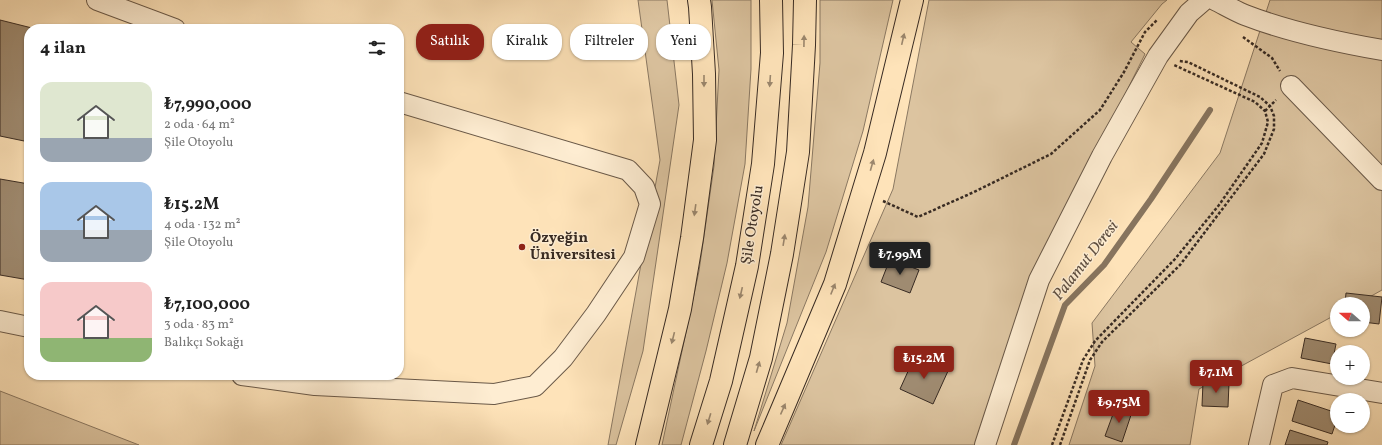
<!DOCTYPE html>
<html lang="tr">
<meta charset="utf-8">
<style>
:root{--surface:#fff;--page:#f6f6f6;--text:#222;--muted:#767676;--accent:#8f2418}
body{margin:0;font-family:Vollkorn,serif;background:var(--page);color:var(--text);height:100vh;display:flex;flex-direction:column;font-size:15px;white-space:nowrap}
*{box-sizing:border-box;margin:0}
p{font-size:13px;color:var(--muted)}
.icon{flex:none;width:22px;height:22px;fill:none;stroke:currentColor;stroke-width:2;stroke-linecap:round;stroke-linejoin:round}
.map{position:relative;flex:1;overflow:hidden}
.drawer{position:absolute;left:24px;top:24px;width:380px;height:356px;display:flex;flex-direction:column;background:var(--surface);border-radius:16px;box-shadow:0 1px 3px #0004}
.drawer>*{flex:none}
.guide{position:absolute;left:416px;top:24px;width:380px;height:36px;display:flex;gap:8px}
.needle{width:26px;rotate:290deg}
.controls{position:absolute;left:1330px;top:297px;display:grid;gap:8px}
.controls a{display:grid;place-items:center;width:40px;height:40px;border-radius:50%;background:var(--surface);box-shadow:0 1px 3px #0004;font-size:20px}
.price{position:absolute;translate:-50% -34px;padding:0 9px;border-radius:4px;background:var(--accent);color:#fff;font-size:13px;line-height:26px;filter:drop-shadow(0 1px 2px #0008)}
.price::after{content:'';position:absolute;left:50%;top:24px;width:12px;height:9px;margin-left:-6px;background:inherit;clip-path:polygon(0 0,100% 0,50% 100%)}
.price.on{background:#222;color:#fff}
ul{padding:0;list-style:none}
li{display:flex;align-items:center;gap:12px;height:100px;padding:0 16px}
li span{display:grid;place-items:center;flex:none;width:112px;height:80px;border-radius:12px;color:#555}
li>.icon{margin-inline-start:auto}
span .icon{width:48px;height:48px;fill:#fffc;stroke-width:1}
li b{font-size:17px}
h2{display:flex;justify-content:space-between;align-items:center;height:48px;padding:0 16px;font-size:17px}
.chip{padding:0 14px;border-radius:16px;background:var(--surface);box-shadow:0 1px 3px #0004;font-size:14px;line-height:36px}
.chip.on{background:var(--accent);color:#fff}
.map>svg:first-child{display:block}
</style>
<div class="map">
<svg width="1382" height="445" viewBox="0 0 1382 445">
<rect width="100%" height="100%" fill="#fee3b9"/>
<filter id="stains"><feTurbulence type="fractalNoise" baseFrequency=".005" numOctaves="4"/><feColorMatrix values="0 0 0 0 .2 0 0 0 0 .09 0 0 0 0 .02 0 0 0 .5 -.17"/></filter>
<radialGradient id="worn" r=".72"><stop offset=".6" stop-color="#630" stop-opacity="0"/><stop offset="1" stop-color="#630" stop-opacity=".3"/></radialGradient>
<path fill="#dcc4a0" stroke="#8a7862" d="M638,0H667L679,105L643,351L616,445H608L660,160Z
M712,0H751V69L745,164L727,263L706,351L681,445H662L699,271L714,166L719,70Z
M820,0H893L863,131L826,252L754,431L787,323L808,207L820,63Z
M929,0H1167L1162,4L1131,42L1145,54L1033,280L978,445H781L893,189Z
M1270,0H1382V290L1357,304H1337V314L1199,389L1190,445H1069L1095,366L1092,323L1220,153Z
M0,391L139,445H0Z"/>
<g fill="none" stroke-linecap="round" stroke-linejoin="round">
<path stroke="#87745e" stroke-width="6" d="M1014,445L1065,305L1104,265L1151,199L1210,110"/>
</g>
<path fill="#9f8b71" stroke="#382b23" d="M0,20L36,29H29V142L0,136Z
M0,179L29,184V280L0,275Z
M890,259L919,270L910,293L881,282Z
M1346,293L1382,297L1379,324L1363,322V304L1345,303Z
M1305,338L1336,344L1332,364L1301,358Z
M915,356L948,371L933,404L900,389Z
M1203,382L1229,383L1228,407L1202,406Z
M1298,400L1337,413V419L1332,434L1292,421Z
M1116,406L1132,412L1122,442L1105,436Z
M1290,430L1328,442L1327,445H1285Z"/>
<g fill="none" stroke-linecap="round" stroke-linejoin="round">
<g stroke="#6a5948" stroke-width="22">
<path id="minor" d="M97,0L175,29
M1215,0C1225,5 1235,11 1245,15C1289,32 1336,42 1382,50
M1291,86L1382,180
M0,321L29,327
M242,375L315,385L494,394L535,386L563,358L596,314L634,257L650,204L644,187L628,170L399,102
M985,445L1039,280L1102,156L1158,56L1189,13L1204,0
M1259,445L1273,385L1292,378L1382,393"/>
</g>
<g stroke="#382b23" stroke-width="24">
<path id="highway" d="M647,445L680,309L692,238L705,140L704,74L700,7L699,0
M701,445L721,381L747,266L763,164L772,53L771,0
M735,445L761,358L782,254L798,152L804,45L805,0
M767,445L784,405L835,284L875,153L912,0"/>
</g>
<path stroke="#382b23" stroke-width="2.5" stroke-dasharray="3 2" stroke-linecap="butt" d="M1243,37L1272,58L1280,71
M1265,111L1276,100
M883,201L918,217L974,192L1051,154L1100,110L1124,72L1145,32L1157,20
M1052,445L1083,360L1095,341L1175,259L1219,205L1262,143L1268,122L1265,111L1255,102L1174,65
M1060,445L1090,360L1102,342L1180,265L1264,154L1274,129V116L1270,106L1260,97L1188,62L1179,61"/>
<use href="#minor" stroke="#feedd2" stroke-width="20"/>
<use href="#highway" stroke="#fee3b9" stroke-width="22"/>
</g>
<defs><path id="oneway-solid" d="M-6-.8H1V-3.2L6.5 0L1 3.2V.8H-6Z"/></defs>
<g fill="#9b876e">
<use href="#oneway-solid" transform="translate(903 39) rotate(-77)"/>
<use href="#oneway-solid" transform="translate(804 41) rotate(-89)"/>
<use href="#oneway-solid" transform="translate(704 81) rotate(90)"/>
<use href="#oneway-solid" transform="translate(770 81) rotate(94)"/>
<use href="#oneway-solid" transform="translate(872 165) rotate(-74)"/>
<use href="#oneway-solid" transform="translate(695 210) rotate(98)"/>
<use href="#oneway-solid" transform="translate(784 240) rotate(-81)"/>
<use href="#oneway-solid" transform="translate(833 289) rotate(-68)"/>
<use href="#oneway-solid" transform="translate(741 293) rotate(103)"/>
<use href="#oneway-solid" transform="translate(673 338) rotate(104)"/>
<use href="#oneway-solid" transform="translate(758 367) rotate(-74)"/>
<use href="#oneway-solid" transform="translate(783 409) rotate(-66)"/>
<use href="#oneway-solid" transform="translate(709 419) rotate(107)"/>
</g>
<circle fill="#8f2418" stroke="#feedd2" stroke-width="1.5" cx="522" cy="247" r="4"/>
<g text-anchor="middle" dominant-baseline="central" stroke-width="3" stroke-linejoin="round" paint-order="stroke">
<g font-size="15" fill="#382b23" stroke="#feedd2">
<text transform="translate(753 225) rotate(-81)">Şile Otoyolu</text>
</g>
<g font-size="15" font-weight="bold" fill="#382b23" stroke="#feedd2" text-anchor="start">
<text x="530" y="238">Özyeğin<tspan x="530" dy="17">Üniversitesi</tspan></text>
</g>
<g font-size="16" font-style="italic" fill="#5f4f41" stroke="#feedd2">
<text transform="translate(1086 261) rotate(-52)">Palamut Deresi</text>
</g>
</g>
<rect width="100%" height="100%" filter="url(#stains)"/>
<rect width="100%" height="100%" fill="url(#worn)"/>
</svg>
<div class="controls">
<a><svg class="needle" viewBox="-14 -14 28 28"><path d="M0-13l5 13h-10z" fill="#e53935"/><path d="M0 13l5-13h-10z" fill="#767676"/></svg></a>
<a>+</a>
<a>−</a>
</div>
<b class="price on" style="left:900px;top:276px">₺7.99M</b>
<b class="price" style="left:924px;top:380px">₺15.2M</b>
<b class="price" style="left:1216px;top:394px">₺7.1M</b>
<b class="price" style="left:1119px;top:424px">₺9.75M</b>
<div class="guide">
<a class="chip on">Satılık</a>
<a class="chip">Kiralık</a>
<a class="chip">Filtreler</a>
<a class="chip">Yeni</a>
</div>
<section class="drawer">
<h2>4 ilan<svg class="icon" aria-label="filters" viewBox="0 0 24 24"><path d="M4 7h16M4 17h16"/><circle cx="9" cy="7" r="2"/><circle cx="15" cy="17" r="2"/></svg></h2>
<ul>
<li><span style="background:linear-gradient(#dfe7d0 70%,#9aa5b1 0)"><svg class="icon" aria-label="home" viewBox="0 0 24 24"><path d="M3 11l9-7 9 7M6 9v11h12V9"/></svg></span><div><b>₺7,990,000</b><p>2 oda · 64 m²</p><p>Şile Otoyolu</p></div></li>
<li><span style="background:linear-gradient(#a9c7e8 60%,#9aa5b1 0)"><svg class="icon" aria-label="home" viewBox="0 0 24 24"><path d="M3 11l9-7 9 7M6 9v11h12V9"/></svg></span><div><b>₺15.2M</b><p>4 oda · 132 m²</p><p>Şile Otoyolu</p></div></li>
<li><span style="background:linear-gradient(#f6c9c9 70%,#8fb573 0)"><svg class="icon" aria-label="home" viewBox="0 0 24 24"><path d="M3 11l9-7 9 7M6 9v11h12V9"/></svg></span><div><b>₺7,100,000</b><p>3 oda · 83 m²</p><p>Balıkçı Sokağı</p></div></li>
</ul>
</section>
</div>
